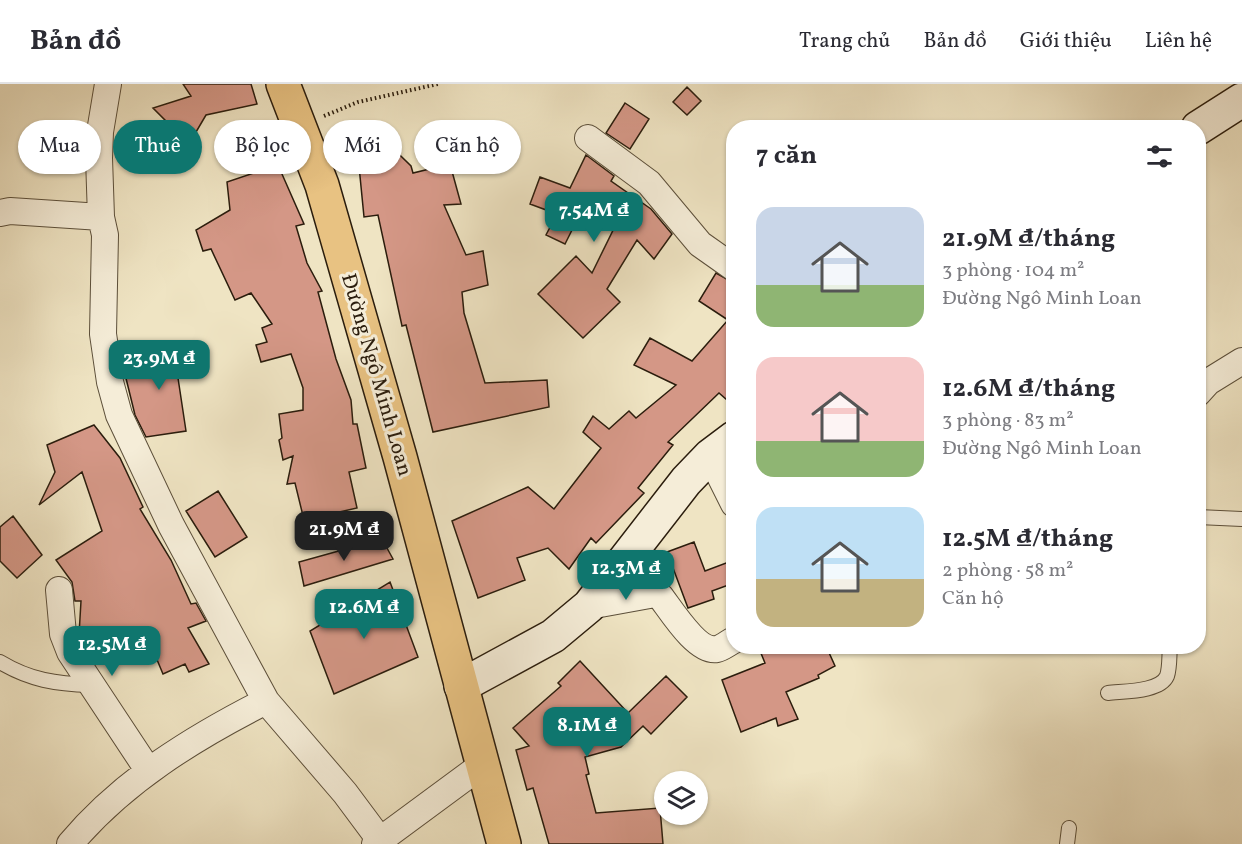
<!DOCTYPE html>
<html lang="vi">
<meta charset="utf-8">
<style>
:root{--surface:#fff;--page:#f2f2f3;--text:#2b2b33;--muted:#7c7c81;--line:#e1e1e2;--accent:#0f766e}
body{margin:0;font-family:Vollkorn,serif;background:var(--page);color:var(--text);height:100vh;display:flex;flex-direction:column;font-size:22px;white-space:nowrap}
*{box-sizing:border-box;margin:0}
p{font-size:20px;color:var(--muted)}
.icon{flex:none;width:33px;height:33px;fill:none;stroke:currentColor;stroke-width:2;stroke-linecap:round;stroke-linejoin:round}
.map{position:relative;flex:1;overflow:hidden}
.side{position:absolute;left:726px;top:36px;width:480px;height:534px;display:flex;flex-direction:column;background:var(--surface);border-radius:24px;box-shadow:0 2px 4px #0004}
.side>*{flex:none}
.guide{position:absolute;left:18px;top:36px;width:570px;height:54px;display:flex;gap:12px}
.fabs{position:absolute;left:654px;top:687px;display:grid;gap:12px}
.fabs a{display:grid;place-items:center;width:54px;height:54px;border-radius:50%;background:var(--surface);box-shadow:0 2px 4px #0004;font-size:30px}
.price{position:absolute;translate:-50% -51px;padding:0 14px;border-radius:12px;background:var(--accent);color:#fff;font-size:20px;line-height:39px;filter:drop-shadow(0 2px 3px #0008)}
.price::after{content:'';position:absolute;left:50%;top:36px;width:18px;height:14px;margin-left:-9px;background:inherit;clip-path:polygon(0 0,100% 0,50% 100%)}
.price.selected{background:#222;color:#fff}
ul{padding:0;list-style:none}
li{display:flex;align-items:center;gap:18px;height:150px;padding:0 30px}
li span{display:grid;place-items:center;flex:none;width:168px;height:120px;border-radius:18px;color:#555}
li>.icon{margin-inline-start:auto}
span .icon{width:72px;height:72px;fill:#fffc;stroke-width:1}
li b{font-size:26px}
h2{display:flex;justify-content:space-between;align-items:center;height:72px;padding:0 30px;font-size:26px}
.pill{padding:0 21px;border-radius:27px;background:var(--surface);box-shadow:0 2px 4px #0004;font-size:21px;line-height:54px}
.pill.selected{background:var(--accent);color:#fff}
header{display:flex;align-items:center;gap:36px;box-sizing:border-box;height:84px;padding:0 30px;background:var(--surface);border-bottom:2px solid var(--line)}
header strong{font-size:28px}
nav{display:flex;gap:33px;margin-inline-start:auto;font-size:21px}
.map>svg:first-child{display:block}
</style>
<header>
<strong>Bản đồ</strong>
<nav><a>Trang chủ</a><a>Bản đồ</a><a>Giới thiệu</a><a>Liên hệ</a></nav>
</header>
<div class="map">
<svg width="1242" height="760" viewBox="0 0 1242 760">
<rect width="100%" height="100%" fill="#efe4c3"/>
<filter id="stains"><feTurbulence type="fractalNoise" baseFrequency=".00333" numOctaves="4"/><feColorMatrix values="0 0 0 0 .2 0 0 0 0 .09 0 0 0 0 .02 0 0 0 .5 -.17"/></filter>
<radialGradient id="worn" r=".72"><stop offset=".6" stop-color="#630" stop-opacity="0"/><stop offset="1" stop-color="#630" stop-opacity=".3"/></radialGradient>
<path fill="#d49786" stroke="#2b1d0d" stroke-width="1.5" d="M183,0H251L257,20L206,31L189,60L153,24L191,12Z
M687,3L701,17L687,31L673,18Z
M625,19L649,35L630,65L606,49Z
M370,42L411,82L413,89L450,80L461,120L444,121L466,171L483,167L488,201L462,208L464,229L485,299L547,296L549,323L433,348L406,241L402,242L378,131L364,133L358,72L350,74L344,51Z
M586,71L614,92L611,97L651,125L672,150L654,175L637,156L607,205L620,218L583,254L538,210L576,172L592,189L621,130L588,114L565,160L546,151L557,130L530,120L540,93L570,104Z
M278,81L304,140L296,142L307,179L322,207L318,208L336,275L351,316L353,340H357L366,384L349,388L357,424L304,436L295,399L287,400L293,372L283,376L279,356L282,354L279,330L303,326V304L291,270L261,278L256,261L267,258L262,244L272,240L251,209L235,216L211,165L203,167L196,146L230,126L227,98Z
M716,189L734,199V322L719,309L668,358L673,361L638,404L644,409L596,459L591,454L569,485L548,464L517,474L525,496L478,514L452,437L528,403L554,425L601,364L583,348L593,332L609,345L629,327L636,334L676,301L634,281L650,254L692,277L728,236L699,217Z
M181,266L194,276V293L178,294L186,347L146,353L135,331L122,278Z
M94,341L120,374L143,423L140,425L171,476L191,520L196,519L206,537L188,544L209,580L189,588L185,580L163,590L150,559L128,568L123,555L79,551L81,517H75L72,498L56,476L102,447L82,388L39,421L55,388L47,361Z
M218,407L247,453L215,473L186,427Z
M13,432L42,471L17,494L0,477V443Z
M382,455L393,475L304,502L299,478Z
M694,458L705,487L734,476V499L712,507L714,515L688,524L667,468Z
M390,498L418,573L334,610L310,547Z
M758,562H826L835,582L818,591L819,594L786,608L798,635L778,642L776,634L741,648L722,596L765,579Z
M580,577L628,629L666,592L687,613L651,650L643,642L621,663L585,673L589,690L586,691L596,729L660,724L663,760H549L533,704L527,706L516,666L529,662L513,644L561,602L558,599Z"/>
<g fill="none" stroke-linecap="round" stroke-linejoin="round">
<g stroke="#5c4f3a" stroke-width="16">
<path id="service" d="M1198,433L1242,435
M0,578C30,596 56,600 91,601
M1108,609C1124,607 1160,608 1167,592C1170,583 1169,572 1170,562
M1067,760L1069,744"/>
</g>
<g stroke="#5c4f3a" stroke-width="28">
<path id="minor" d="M108,0L100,48L99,74L101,133L105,151L103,250L110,298L119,331L171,441L266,617L345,709L380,756
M588,54L649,99L700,160L734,184
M0,129L10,127L101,133
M1198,309L1208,298L1242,277
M710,372L734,420
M59,506L63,550L70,568L148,686
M589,522L655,510L660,512C671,526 697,569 717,565C722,564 728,559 734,556
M70,760C123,697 193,654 266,617
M375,760L482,681"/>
</g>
<g stroke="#2b1d0d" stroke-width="36">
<path id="secondary" d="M1198,44L1242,16
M461,602L553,552L589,522L686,397L710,372L734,354"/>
</g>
<g stroke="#2b1d0d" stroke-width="36">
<path id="trunk" d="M283,0L322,101L400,373L504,760"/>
</g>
<path stroke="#2b1d0d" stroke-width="4" stroke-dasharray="1.5 3" stroke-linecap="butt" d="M324,32L358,18L438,0"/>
<use href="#service" stroke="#f5edd8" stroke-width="14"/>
<use href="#minor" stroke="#f5edd8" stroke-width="26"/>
<use href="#secondary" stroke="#f5edd8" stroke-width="33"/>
<use href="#trunk" stroke="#e8c282" stroke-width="33"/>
</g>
<g text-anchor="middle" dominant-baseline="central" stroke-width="6" stroke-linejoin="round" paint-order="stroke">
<g font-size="21" fill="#2b1d0d" stroke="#f5edd8">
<text transform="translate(376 291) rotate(74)">Đường Ngô Minh Loan</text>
</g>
</g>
<rect width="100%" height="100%" filter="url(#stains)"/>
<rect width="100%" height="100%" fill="url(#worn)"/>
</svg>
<div class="fabs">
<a><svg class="icon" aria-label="layers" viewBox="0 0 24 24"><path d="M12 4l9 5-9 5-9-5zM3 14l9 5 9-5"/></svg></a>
</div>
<b class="price" style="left:594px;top:159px">7.54M ₫</b>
<b class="price" style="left:159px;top:307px">23.9M ₫</b>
<b class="price selected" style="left:344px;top:478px">21.9M ₫</b>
<b class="price" style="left:626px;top:517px">12.3M ₫</b>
<b class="price" style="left:364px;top:556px">12.6M ₫</b>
<b class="price" style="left:112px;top:593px">12.5M ₫</b>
<b class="price" style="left:587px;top:674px">8.1M ₫</b>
<div class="guide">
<a class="pill">Mua</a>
<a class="pill selected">Thuê</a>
<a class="pill">Bộ lọc</a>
<a class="pill">Mới</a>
<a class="pill">Căn hộ</a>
</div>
<section class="side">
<h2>7 căn<svg class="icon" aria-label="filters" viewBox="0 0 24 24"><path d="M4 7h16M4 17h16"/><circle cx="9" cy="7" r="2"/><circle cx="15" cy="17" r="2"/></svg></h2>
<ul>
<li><span style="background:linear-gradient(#c9d6e8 65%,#8fb573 0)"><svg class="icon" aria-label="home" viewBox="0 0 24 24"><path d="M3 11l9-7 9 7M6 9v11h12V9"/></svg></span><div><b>21.9M ₫/tháng</b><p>3 phòng · 104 m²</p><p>Đường Ngô Minh Loan</p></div></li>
<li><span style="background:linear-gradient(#f6c9c9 70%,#8fb573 0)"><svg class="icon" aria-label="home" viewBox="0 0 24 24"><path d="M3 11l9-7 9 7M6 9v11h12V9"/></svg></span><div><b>12.6M ₫/tháng</b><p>3 phòng · 83 m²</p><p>Đường Ngô Minh Loan</p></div></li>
<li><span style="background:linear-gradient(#bfe0f5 60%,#c2b280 0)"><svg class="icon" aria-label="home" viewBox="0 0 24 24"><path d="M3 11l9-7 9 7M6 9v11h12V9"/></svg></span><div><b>12.5M ₫/tháng</b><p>2 phòng · 58 m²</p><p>Căn hộ</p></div></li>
</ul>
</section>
</div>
